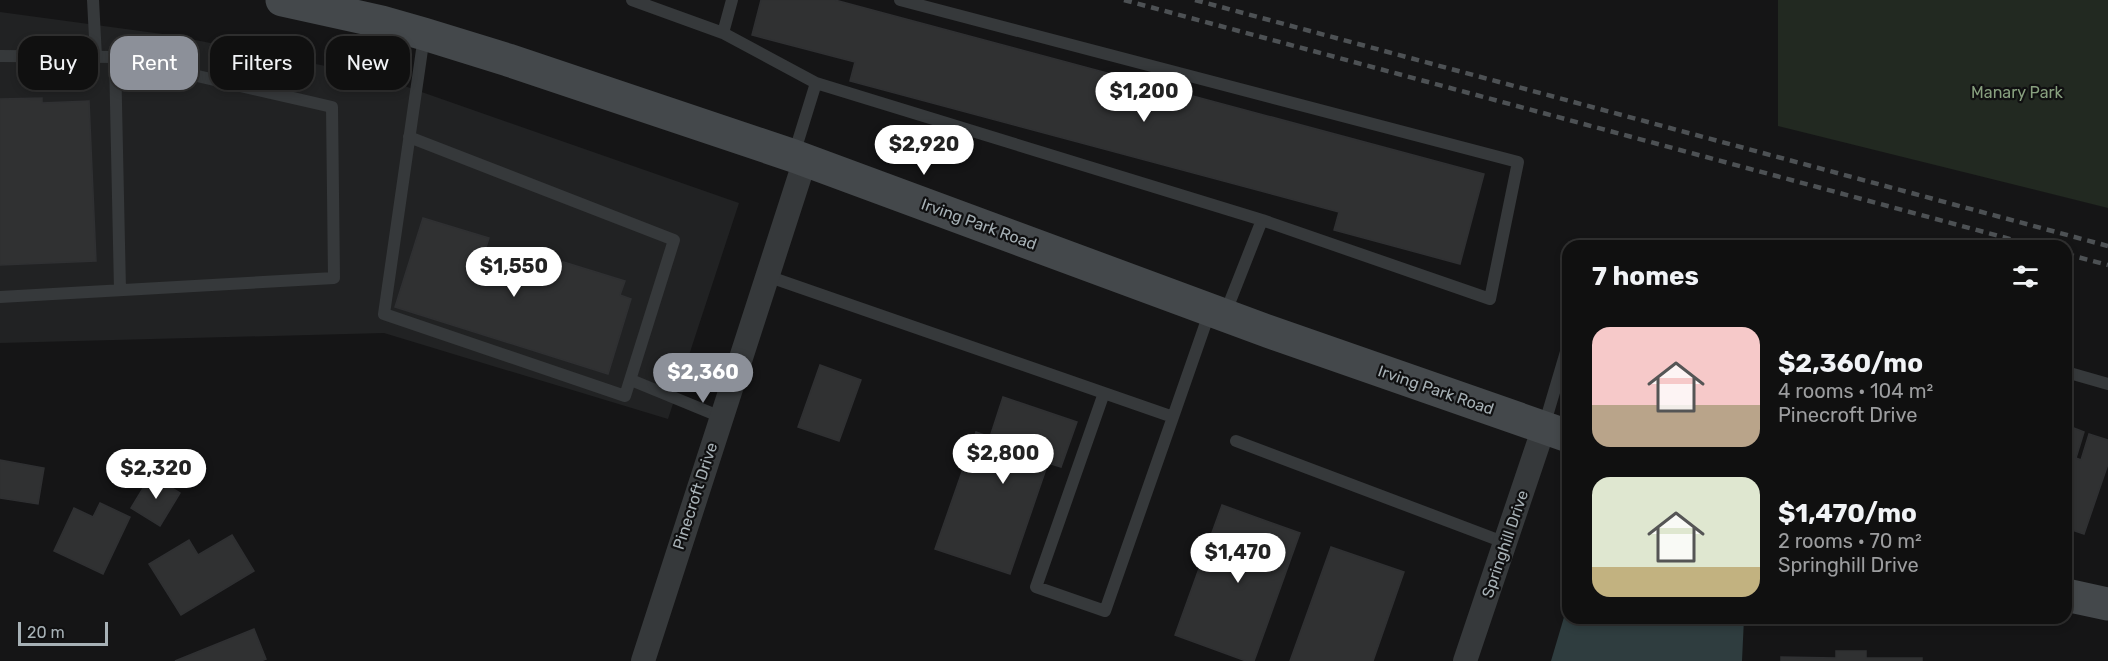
<!DOCTYPE html>
<meta charset="utf-8">
<style>
:root{--surface:#101010;--page:#1e1e1e;--text:#f1f3f6;--muted:#9c9d9f;--line:#303030;--accent:#8c9099}
body{margin:0;font-family:Rubik,sans-serif;background:var(--page);color:var(--text);height:100vh;display:flex;flex-direction:column;font-size:22px;white-space:nowrap}
*{box-sizing:border-box;margin:0}
p{font-size:20px;color:var(--muted)}
.icon{flex:none;width:33px;height:33px;fill:none;stroke:currentColor;stroke-width:2;stroke-linecap:round;stroke-linejoin:round}
.map{position:relative;flex:1;overflow:hidden}
.side{position:absolute;left:1562px;top:240px;width:510px;height:384px;display:flex;flex-direction:column;background:var(--surface);border-radius:18px;box-shadow:0 3px 9px #0003,0 0 0 2px var(--line)}
.side>*{flex:none}
.top-card{position:absolute;left:18px;top:36px;width:570px;height:54px;display:flex;gap:12px}
.scale{position:absolute;left:18px;bottom:15px;width:90px;box-sizing:border-box;padding-left:6px;border:3px solid #a7b1b6;border-top:0;font-size:16px;line-height:21px;white-space:nowrap;color:#a7b1b6;-webkit-text-stroke:4px #101011;paint-order:stroke}
.price{position:absolute;translate:-50% -51px;padding:0 14px;border-radius:21px;background:#fff;color:#222;font-size:20px;line-height:39px;filter:drop-shadow(0 2px 3px #0008)}
.price::after{content:'';position:absolute;left:50%;top:36px;width:18px;height:14px;margin-left:-9px;background:inherit;clip-path:polygon(0 0,100% 0,50% 100%)}
.price.on{background:var(--accent);color:#fff}
ul{padding:0;list-style:none}
li{display:flex;align-items:center;gap:18px;height:150px;padding:0 30px}
li span{display:grid;place-items:center;flex:none;width:168px;height:120px;border-radius:18px;color:#555}
li>.icon{margin-inline-start:auto}
span .icon{width:72px;height:72px;fill:#fffc;stroke-width:1}
li b{font-size:26px}
h2{display:flex;justify-content:space-between;align-items:center;height:72px;padding:0 30px;font-size:26px}
.pill{padding:0 21px;border-radius:18px;background:var(--surface);box-shadow:0 3px 9px #0003,0 0 0 2px var(--line);font-size:21px;line-height:54px}
.pill.on{background:var(--accent);color:#fff}
.map>svg:first-child{display:block}
</style>
<div class="map">
<svg width="2108" height="661" viewBox="0 0 2108 661">
<rect width="100%" height="100%" fill="#151516"/>
<path fill="#212223" d="M0,12L170,35L376,76L739,203L668,419L384,333L0,343Z"/>
<path fill="#222921" d="M1778,0H2108V208L1778,126Z"/>
<path fill="#2f3d3f" d="M1567,607L1568,618H1744L1742,661H1551Z"/>
<path fill="#303132" stroke="#2f3032" stroke-width="1.5" d="M761,0H835L1484,174L1460,264L1334,230L1339,212L850,81L855,62L752,35Z
M42,98V103L89,101L96,261L0,265V99Z
M423,218L489,238L484,253L539,270L544,256L625,281L620,295L631,299L608,374L395,307Z
M820,365L861,380L839,441L798,427Z
M1003,397L1077,422L1061,467L1048,463L1010,574L935,549L976,432L990,437Z
M2066,425L2084,432L2076,458L2081,460L2089,434L2108,440V464L2084,534L2066,528Z
M0,460L44,468L38,504L0,498Z
M151,475L180,493L160,526L131,508Z
M100,503L130,517L103,574L54,551L74,508L93,517Z
M1222,505L1300,533L1254,661H1246L1175,635Z
M232,535L254,571L181,615L149,564L189,540L198,555Z
M1331,547L1404,572L1373,661H1290Z
M254,629L266,659L261,661H175Z
M1836,651H1866V658H1922V661H1781V657L1836,658Z"/>
<g fill="none" stroke-linecap="round" stroke-linejoin="round">
<path stroke="#36393b" stroke-width="12" d="M93,0L96,57
M632,0L723,33L816,83L794,154
M723,33L732,0
M0,56L115,57L332,107L334,278L0,297
M115,57L120,290
M816,83L1262,220L1490,299L1518,162L900,0
M409,137L674,240L625,396L384,314L424,36
M767,276L1173,417L1105,611L1036,587L1104,393
M1225,314L1262,220
M2066,372L2108,384
M631,380L721,417
M1173,417L1210,311
M1544,426L1568,345
M1236,441L1506,543"/>
<path stroke="#36393b" stroke-width="24" d="M643,661L805,160
M1465,661L1544,427"/>
<path stroke="#44484b" stroke-width="33" d="M282,0L382,22L424,34L508,60L794,156L1270,332L1568,436
M2066,595L2108,604"/>
<path stroke="#4d5154" stroke-width="4.5" stroke-dasharray="8 6" stroke-linecap="butt" d="M1124,0L2036,246
M1195,0L2108,246
M2066,254L2108,265"/>
</g>
<g text-anchor="middle" dominant-baseline="central" stroke-width="4.5" stroke-linejoin="round" paint-order="stroke">
<g font-size="16" fill="#88a07f" stroke="#101011">
<text x="2017" y="92">Manary Park</text>
</g>
<g font-size="16" fill="#a7b1b6" stroke="#101011">
<text transform="translate(979 224) rotate(20)">Irving Park Road</text>
<text transform="translate(1436 390) rotate(19)">Irving Park Road</text>
<text transform="translate(695 496) rotate(-72)">Pinecroft Drive</text>
<text transform="translate(1505 544) rotate(-71)">Springhill Drive</text>
</g>
</g>
</svg>
<div class="scale">20 m</div>
<b class="price" style="left:1144px;top:123px">$1,200</b>
<b class="price" style="left:924px;top:176px">$2,920</b>
<b class="price" style="left:514px;top:298px">$1,550</b>
<b class="price on" style="left:703px;top:404px">$2,360</b>
<b class="price" style="left:1003px;top:485px">$2,800</b>
<b class="price" style="left:156px;top:500px">$2,320</b>
<b class="price" style="left:1238px;top:584px">$1,470</b>
<div class="top-card">
<a class="pill">Buy</a>
<a class="pill on">Rent</a>
<a class="pill">Filters</a>
<a class="pill">New</a>
</div>
<section class="side">
<h2>7 homes<svg class="icon" aria-label="filters" viewBox="0 0 24 24"><path d="M4 7h16M4 17h16"/><circle cx="9" cy="7" r="2"/><circle cx="15" cy="17" r="2"/></svg></h2>
<ul>
<li><span style="background:linear-gradient(#f6c9c9 65%,#b9a48a 0)"><svg class="icon" aria-label="home" viewBox="0 0 24 24"><path d="M3 11l9-7 9 7M6 9v11h12V9"/></svg></span><div><b>$2,360/mo</b><p>4 rooms · 104 m²</p><p>Pinecroft Drive</p></div></li>
<li><span style="background:linear-gradient(#dfe7d0 75%,#c2b280 0)"><svg class="icon" aria-label="home" viewBox="0 0 24 24"><path d="M3 11l9-7 9 7M6 9v11h12V9"/></svg></span><div><b>$1,470/mo</b><p>2 rooms · 70 m²</p><p>Springhill Drive</p></div></li>
</ul>
</section>
</div>
